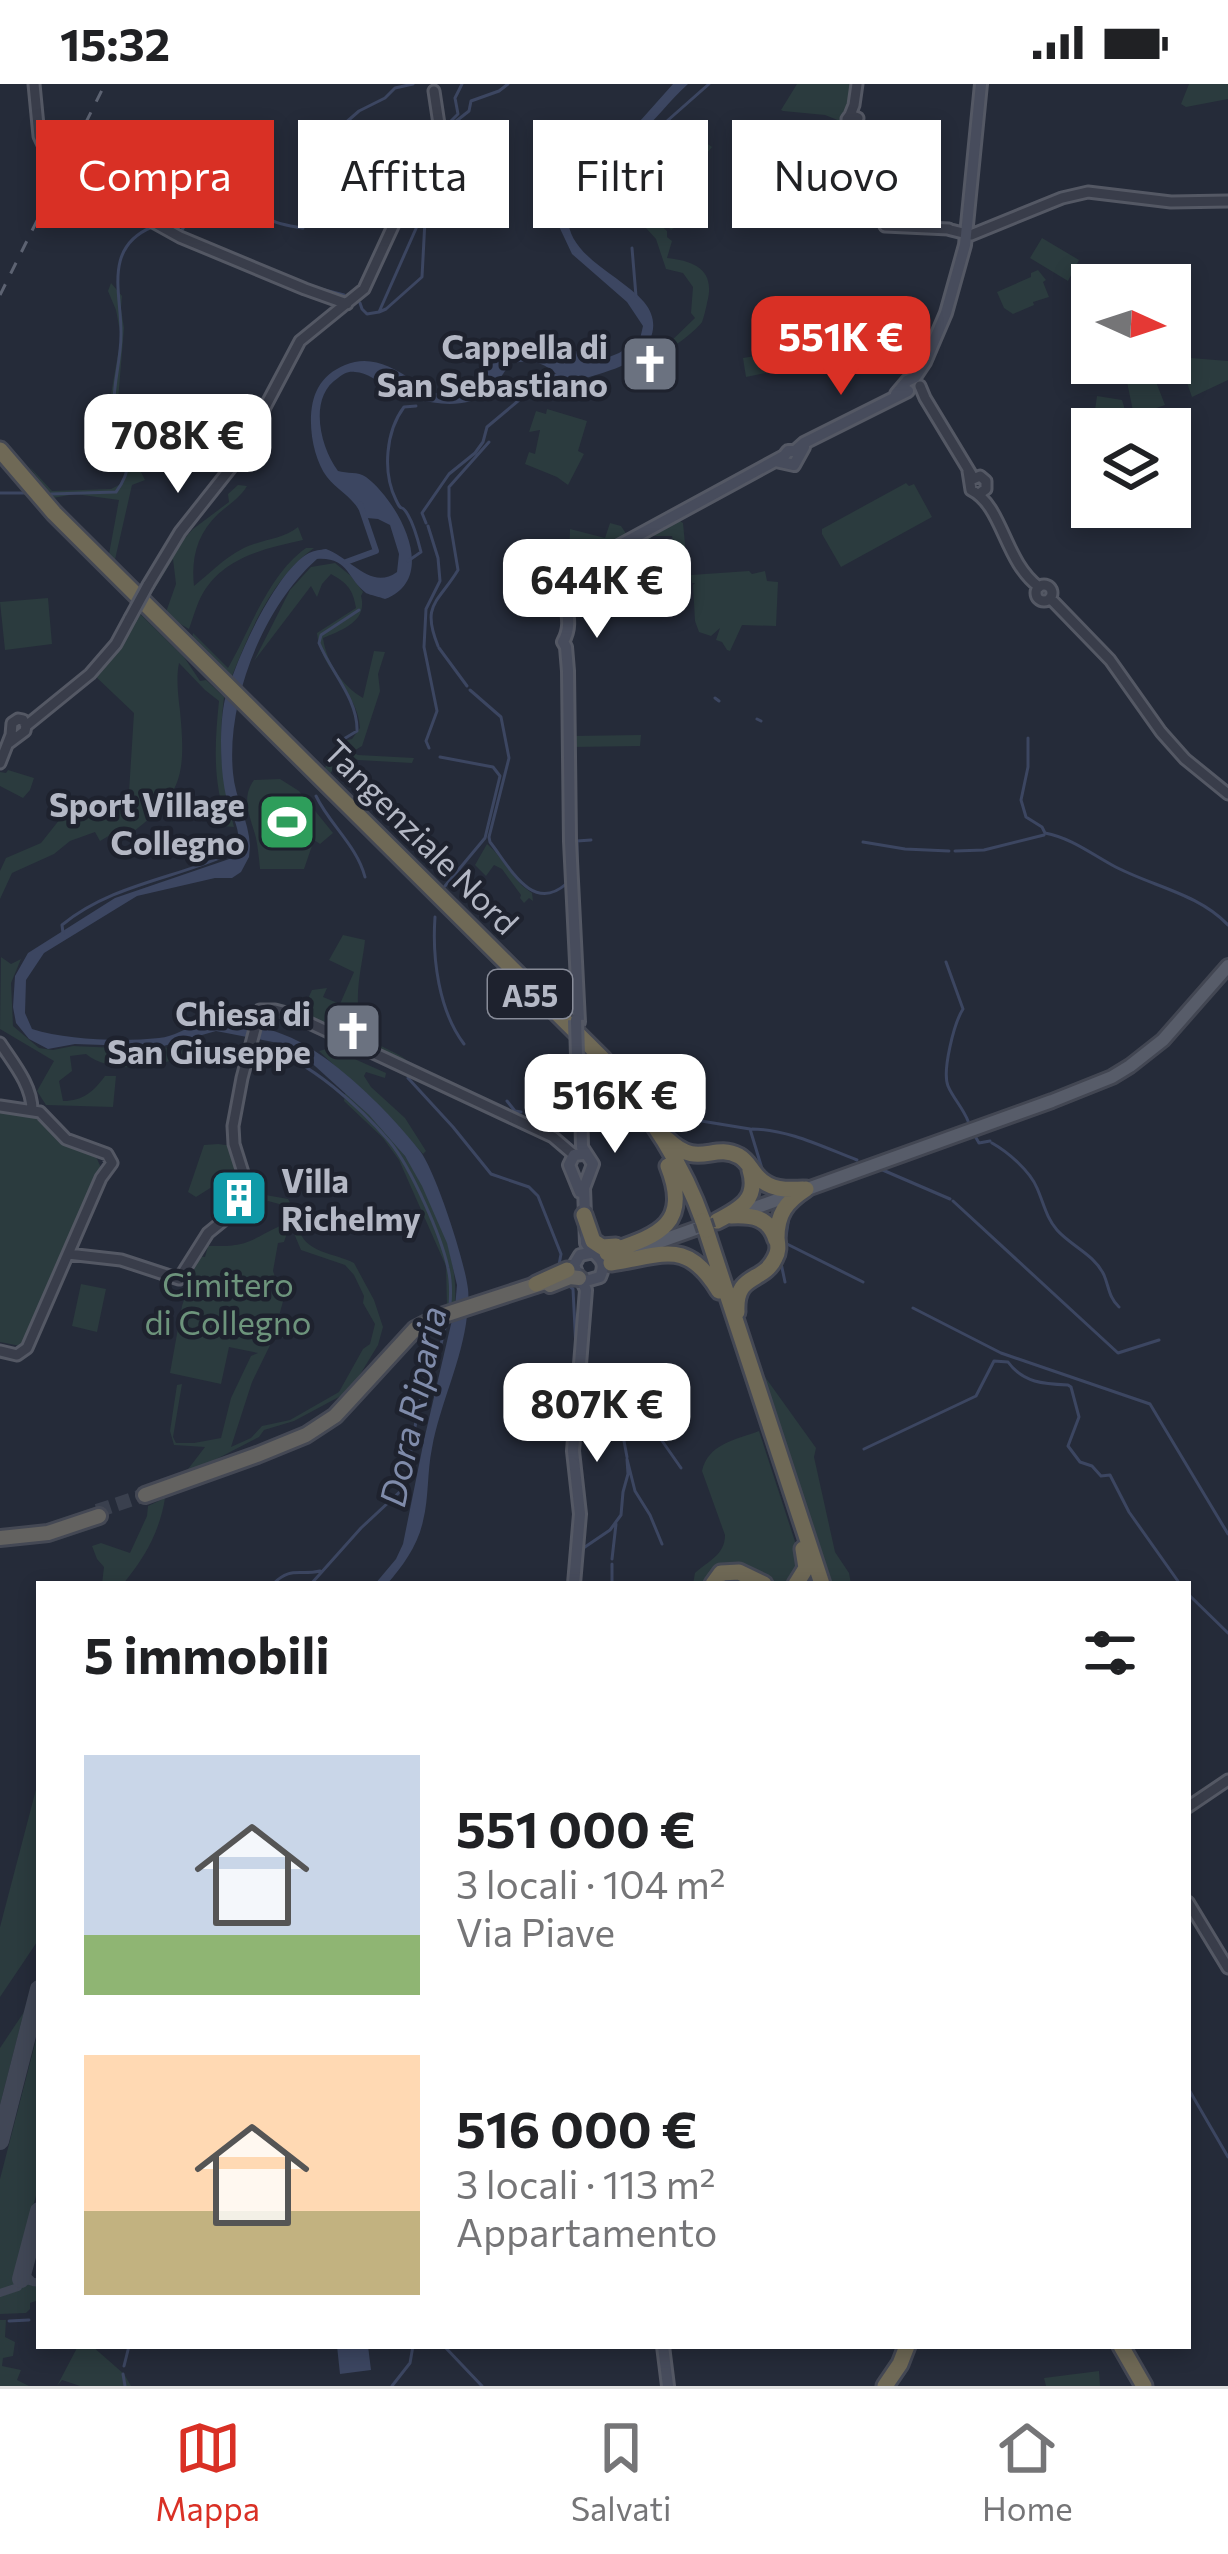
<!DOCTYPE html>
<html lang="it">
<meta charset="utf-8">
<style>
:root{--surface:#fff;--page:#f2f2f2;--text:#202124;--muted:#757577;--line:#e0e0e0;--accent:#d93025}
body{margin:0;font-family:Commissioner,sans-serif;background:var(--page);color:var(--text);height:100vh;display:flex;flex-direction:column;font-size:45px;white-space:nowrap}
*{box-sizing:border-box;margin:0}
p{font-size:39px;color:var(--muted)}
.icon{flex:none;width:66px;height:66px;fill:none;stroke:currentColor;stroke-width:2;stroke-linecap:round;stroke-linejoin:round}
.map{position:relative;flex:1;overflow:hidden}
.details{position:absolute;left:36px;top:1497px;width:1155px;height:768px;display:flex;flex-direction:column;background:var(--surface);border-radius:0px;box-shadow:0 6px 18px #0003}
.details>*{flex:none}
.top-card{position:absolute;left:36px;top:36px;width:1158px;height:108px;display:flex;gap:24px}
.needle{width:78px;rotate:93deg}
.buttons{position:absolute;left:1071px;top:180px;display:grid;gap:24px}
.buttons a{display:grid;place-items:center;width:120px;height:120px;border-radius:0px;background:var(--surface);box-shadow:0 6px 18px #0003;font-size:60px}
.price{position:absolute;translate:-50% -102px;padding:0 27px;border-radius:24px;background:#fff;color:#222;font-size:39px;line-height:78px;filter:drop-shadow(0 3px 6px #0008)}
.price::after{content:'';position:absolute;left:50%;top:72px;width:36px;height:27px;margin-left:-18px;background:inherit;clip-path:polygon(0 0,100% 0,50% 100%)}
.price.current{background:var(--accent);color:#fff}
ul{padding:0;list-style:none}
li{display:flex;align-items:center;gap:36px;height:300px;padding:0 48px}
li span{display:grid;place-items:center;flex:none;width:336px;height:240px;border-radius:0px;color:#555}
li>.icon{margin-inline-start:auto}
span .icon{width:144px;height:144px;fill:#fffc;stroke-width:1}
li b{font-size:51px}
h2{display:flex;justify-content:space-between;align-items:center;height:144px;padding:0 48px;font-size:51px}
.chip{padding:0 42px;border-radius:0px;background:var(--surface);box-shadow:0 6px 18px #0003;font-size:42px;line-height:108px}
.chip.current{background:var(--accent);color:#fff}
.status{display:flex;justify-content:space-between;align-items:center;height:84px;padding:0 60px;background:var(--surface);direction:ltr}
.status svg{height:33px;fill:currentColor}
.tabs{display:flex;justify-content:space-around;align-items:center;height:168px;border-top:3px solid var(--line);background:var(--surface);font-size:33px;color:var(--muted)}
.tabs a{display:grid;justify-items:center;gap:6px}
.tabs .current{color:var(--accent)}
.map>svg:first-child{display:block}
</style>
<div class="status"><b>15:32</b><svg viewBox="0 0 49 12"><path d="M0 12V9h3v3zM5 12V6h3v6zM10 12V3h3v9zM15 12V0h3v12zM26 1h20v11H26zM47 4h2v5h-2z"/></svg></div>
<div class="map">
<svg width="1228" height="2302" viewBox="0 0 1228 2302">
<rect width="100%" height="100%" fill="#252b39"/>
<path fill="#2b3b3e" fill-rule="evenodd" d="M797,0H854L852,22L840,37L825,31L783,27L781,26Z
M1189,0H1228V15L1186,23L1181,20Z
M685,44L712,63L701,76L694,71L689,78L686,77L676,93L689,104C688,120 686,137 671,146L661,135L648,130L667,147V153L672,157L667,174C695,177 716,186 707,219C707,221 703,236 702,238C694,249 670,266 656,272L655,267L667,261L695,234L691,229L693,203L683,189L666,185L656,155L625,121L616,96L632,82L665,74Z
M96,47L128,51L143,55L137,87L125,119L78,86Z
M864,63L871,117L857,124L848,111L831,101V76L832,73Z
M1042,154L1079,176L1068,197L1030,174Z
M1038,186L1046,196L1043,198L1049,213L1033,218L1034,221L1013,230L1004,224L997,208L1031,193V189Z
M111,199L122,212L121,225L124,244L117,329L131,368L145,396L132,401L114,480L94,458L109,470L119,416L75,410L53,414L28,381L52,407L111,405L121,400L127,380L109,322L121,253L116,226L108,207Z
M772,269L775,287L746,293L743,274Z
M1178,273L1228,277V296L1192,313Z
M1151,285L1165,321L1139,330L1138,334L1133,327L1126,293Z
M1097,312L1122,316L1125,326L1105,343L1106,345H1095L1089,340L1088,335L1094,333Z
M547,325L587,337L578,367L584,370L568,401L557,393L525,380L529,368L535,370L540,346L529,348L536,327L546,330Z
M906,399L909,402L914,400L932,433L841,483L822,450V445Z
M238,401L247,402C240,414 229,420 218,430C197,450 191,474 194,502C209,490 224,474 242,465C261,455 282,456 298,443L303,456C266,464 224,473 203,509C197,519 193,534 189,545L165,531L176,500L173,475L150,512L147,510L167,473L193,445L229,418L228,410Z
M677,435L683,439L687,481L684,482L683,479L682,483L677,484L679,473L676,472L672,452H652L648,459L657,464L647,466L648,476L635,478L636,484L650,482L653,486L624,490L619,465Z
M610,439L621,442L627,451L595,473L573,506L568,505L570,445L605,454Z
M306,464H314C271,495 249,549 230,597L192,555L193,549L228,584C250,546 269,490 306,464Z
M335,479L351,492L363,508L361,512C368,537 342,546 323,554C326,577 342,602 363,614L374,567L385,568L378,590L380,607L362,662L352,668L358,671L414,674L412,679L358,676L343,670L328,693L323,687L340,658L352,655L360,644C358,606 320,587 317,549L356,524C353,505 347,499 331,490L322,500L317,513L311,502L254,577L290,506L311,483Z
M749,487L752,490L765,487L767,497L778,498L776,542L742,541L730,567L727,566L722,558L716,556L720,544L711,552L699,548L695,537L693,501L695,499H692L691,491Z
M48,514L52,560L5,566L0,518Z
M140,530L184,573L200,597L206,596L224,613C218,666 221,693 234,743L222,742L227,736C212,699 215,656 219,617L205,606L179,579C176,594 178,610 180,627C187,698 180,714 122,756L117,747L100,757L95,748L70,757L54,770L12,789L0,815V787L6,774L41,759L60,735L78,723L91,725L106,716L118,721L129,708L134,629L94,591L119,562Z
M641,651L640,662L572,663L571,652Z
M8,686L34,694L30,706L23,714L0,702V688L6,689Z
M280,695L299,707L333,749L320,760L314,756L304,785H260C259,775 258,764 256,754C251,734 240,715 254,696Z
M487,760C504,774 513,798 532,809L533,817L529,814L524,819L520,814L521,811L502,785L494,781L486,792L475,781Z
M343,851L365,856C362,886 348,928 370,953C381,966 400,967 411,981L407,982L368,964L369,959L365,962L360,956L365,953L354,934L350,935L353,936L352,941L344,939L338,950L300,932L312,906L327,904L323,913L340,920L354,888L329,876Z
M1,873L11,880L21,875L11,899L13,942L39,964L53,966L73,962L161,966L183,958L187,968C163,986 110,990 86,970L70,972L72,987L59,997L63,1017C83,1017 93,1008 105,992H116L113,1023L46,1021L37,1007L54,977L0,945Z
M330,964L386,989L385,994L366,988L364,992L371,1003L405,1034L426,1067L423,1070L387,1031L319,967Z
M345,1009C361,1024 379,1038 392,1055C427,1098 459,1164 455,1219L447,1224L446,1182L399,1076L383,1054L344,1017Z
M0,1024L35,1029L58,1050L94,1068L102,1086L25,1263L0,1258Z
M218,1060L233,1062L247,1113L243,1108L231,1115L227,1109L222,1111L215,1101L196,1113L188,1108L204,1061Z
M260,1110L288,1115C295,1126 295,1132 298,1143C305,1170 333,1168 354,1179L374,1216L383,1243L378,1261L350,1307L294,1337L264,1346L259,1353L182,1393L205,1363L174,1361L170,1347L177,1301L182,1300L173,1353L176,1359H194L221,1354L231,1314L251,1272L258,1269L229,1263L221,1300L170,1289L182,1222L198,1172L205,1173L208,1162C249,1163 248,1157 282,1141L283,1121L268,1117L240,1135L233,1133ZM290,1140L301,1166L345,1181L354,1191L364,1212L363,1219L375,1240L370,1260L363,1265L339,1308L290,1336L262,1342L251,1354L231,1363L252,1298L274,1253L284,1254L276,1243L285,1210L279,1213L281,1210L273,1187L278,1159L284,1158Z
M81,1200L106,1205L97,1248L72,1242Z
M760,1286L816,1364L814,1373L835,1468L849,1489L851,1500H829Z
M759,1347L802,1479L790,1500H774L745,1486L710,1500H693L695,1489C708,1477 725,1471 725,1451L702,1387C708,1360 735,1356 759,1347Z
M165,1414C160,1447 144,1475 123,1500H102L104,1483L97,1475L92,1462L101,1459L130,1469L147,1432L148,1422Z
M39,1694V1855L0,1913V1843Z
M24,1928L0,2021V1964Z
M39,1944V2100L14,2196L39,2203V2216L30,2219V2225L26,2229L0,2230V2095Z
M0,2236H6L5,2253L15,2258L13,2272L3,2274L2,2282L21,2286L17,2296L29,2302H0Z
M78,2262H92L124,2290L131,2302H80L62,2296L57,2302Z
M1099,2287L1100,2302H1046L1044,2294Z"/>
<path fill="#3c4661" d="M673,0H688C670,16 655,37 637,52C621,65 598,73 584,88C575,98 569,118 568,131C566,172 621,191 644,218C668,247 641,277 611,286C603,289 584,295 576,296C551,299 553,269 510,280C503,289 496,303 487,309C461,329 415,318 389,304C378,298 367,288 355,288C348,287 343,290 338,294C308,313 320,363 338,387C347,390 358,387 366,393C399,418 440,494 385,515C383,514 367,510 366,509C347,495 349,473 317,475C263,523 226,617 233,689C235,714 249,737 250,762L249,773L241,788L232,794H215L137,812L44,869L26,896L25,929L32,945C67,956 122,958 159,954C174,953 186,943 201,940C227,936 258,941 282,950C328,966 391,1029 420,1067C436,1088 465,1178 468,1205C469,1213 468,1224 467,1232C462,1277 440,1320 432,1364C427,1388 429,1414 423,1437C418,1461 403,1482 387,1500H375L396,1475L403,1460L424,1356L455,1223L457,1201L447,1159L422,1102L405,1072L369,1031L305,973L283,960L216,947L160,963L75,960L48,965L29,955L16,939L13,923L15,892L28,869L115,814L235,773C245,749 232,735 226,712C222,694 221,675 221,657C221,645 222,631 224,620C232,583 275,487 309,469C316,466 319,466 326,465C351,474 371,507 397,488L399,470L390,441L378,435L367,434L363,425L359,426C351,412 336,405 327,393C311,372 305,327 318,304C324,293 333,286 345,281C393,260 429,327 465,310C477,305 481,291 489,282C508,263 583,261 604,275L619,269L640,255L643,242L627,218L572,170L556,136L555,123L561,97L578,76L632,46Z
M337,2262H368L371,2286L340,2290Z"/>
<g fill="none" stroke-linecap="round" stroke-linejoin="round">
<path stroke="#3c4661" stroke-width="3" d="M614,83L624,68L658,45L709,0
M180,149L193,129L207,90C221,83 235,85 249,90C265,130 253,137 303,144L319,62L359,27L385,14L395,4L413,0
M632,164L636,212
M317,204L344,211
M360,219L362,225L367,230L379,228L418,140L420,121L433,98V82L446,42L458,30L455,14L462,0
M379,228L386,225L422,193L425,136L431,113L439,99L440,76L449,48L455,38L469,27L471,17L499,7L508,0
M549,300L557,295
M0,409H27
M51,410L116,408C142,372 118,364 114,328C112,303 121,277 121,251C122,211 102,164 152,143
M426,439L422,429L449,390L475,369L483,358L487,343L524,312L538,305
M428,442L438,474L440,497L426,525L424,563L437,627L426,657L429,664
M408,477L421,468C418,456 414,441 408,431C400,417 403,431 396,416C382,388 386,347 404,323L416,322
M438,562C421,520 438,519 458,486L449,432V403L489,358
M439,564L467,602
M470,606L501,633L509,674L489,753L490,758C509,782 532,830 566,800
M715,614L719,617
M757,635L761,637
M1028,654V683L1021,716L1026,733L1042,743L1045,749C1071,754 1090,769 1112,781C1150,802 1198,809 1228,841
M342,656L357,647C358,615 331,588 319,559L321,551L359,526
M440,673L493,683L500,692L485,754L445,802
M316,712C330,741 357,762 365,793
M863,758L905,765L949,767
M955,767L984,766L1044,751
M577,791V757L591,756
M435,833C432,875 439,927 464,960
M63,849L62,841C113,799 181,794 238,766
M946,878L963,925C954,939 942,987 948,1002C953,1014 963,1024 968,1037
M265,964C310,977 360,1023 390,1058C411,1084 441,1151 448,1184C451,1196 451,1208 450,1221
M408,994L453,1043L491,1090L529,1103L538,1112L561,1170L559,1181
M507,1017L515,1027L521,1028
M585,1028L636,1032
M658,1035L683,1034L750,1045L763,1088L774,1095
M752,1045C788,1045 825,1064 857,1076
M975,1052L979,1059L990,1057
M992,1059C1008,1068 1030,1087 1037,1104C1044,1120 1046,1133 1057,1146C1071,1162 1094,1170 1104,1191C1109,1203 1109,1214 1119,1223
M878,1084L950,1115
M953,1117L1118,1269L1159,1256
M789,1133L785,1159L863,1198
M781,1179L785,1198
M567,1200L573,1205L576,1265
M913,1224L1001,1269L1150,1320L1228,1450
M584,1280L624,1321L651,1341L681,1384
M605,1303L621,1341L627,1373
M864,1365L976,1312L994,1277L1008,1278C1023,1299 1044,1300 1068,1301L1071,1303L1079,1333L1068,1362L1080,1378L1092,1382L1101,1392L1110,1391L1129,1428L1180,1500
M582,1465L610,1446L621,1431L623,1408L628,1390L627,1375L635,1407L650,1431L662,1460
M612,1475L616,1440
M612,1480V1500
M273,1500C291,1482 299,1492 320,1487
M311,1500L361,1444L405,1403L418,1325L426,1297L439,1268L447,1236
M1188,1510L1228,1549
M1188,2004L1228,2073
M9,2237L29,2236
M444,2262L482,2302
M124,2282L129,2262
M123,2290L125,2302
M392,2302L410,2279L413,2262"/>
<path stroke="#3c4661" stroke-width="6" d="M346,478L376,467L360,420"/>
<path stroke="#3c4661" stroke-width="8" d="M549,295L572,291"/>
<path stroke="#414756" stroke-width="8" d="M26,2179L25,2190L33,2198
M0,2209L18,2203L21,2195L39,2199"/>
<path stroke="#414756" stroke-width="18" d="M0,2057L39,1905
M21,2195L39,2127"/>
<path stroke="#3a404e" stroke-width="14" stroke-dasharray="14 7" stroke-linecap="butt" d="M97,1427L145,1411"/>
<g stroke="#545864" stroke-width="15">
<path id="tertiary" d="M34,0L39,52L46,67L55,76L117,118L180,153L305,205L347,220
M850,31L854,21L857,0
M858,39L866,63L876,119
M855,42L858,34L850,31L847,35L848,41L861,46
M877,125L885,142L949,145
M947,145L971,151L1062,114L1088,108L1171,118L1228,117
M920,302L925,314L971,390
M968,387L971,406C1003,422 1004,477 1039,503
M971,396L980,392L986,397V405L979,410
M148,501L180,448L237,376L300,257L364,205L400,127L419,92L439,40L434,7
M1036 509a8 8 0 1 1 16 0a8 8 0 1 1-16 0Z
M1050,514L1110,576L1161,648L1185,675L1228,710
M26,642L90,590L116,560L130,534
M0,679L11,651L12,639L18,635L23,636L26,642L25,647L9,659
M0,959C13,979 32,1001 32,1026
M0,1022L40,1028L66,1055L107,1070L112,1079L101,1094L27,1264L17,1271L0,1267
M68,1170L121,1176L179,1195L208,1149L251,1114L234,1060L233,1042L242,994L260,926H275L290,930L553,1053L574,1071
M1188,1723L1228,1696
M1188,1818L1228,1884"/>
</g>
<g stroke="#545864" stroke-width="16">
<path id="secondary" d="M896,310L907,297L915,293L925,278L946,229L965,161L981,0
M776,377L794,381L804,363
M573,511L585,492L613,465L784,372L788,367H795L804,359L908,307
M576,514L571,511L565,515C567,530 572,542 563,558L566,563L568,587L570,757L579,938
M580,973L582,1063L593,1080L584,1104L586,1159C594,1173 609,1174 600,1193L586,1197L579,1194L574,1181L580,1171L594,1168
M580,1108L569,1081L574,1071L583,1070
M574,1500L580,1430L573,1367L586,1206L581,1195
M663,2262L668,2302"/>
</g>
<g stroke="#424652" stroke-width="18">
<path id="primary" d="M735,1131L1052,1017L1112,993L1130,982L1163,956L1228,882
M633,1167L695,1145"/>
</g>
<g stroke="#444854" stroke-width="20">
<path id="trunk" d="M550,1201L570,1193L579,1194
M145,1411L257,1371L306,1351L335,1332L348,1318L415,1245L438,1233L545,1198
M0,1454L48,1449L99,1432"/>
</g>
<g stroke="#444854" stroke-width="21">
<path id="motorway" d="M0,366L54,429L603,975C645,1023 682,1077 703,1137
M667,1055C699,1086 712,1058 739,1072C748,1077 751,1086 758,1093C770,1106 786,1106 803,1105
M584,1131L593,1157L602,1163L616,1162
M731,1132C753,1131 769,1133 776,1156
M717,1137C740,1125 759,1115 750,1086
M706,1146L822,1500
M607,1169C655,1152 692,1143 668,1082
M611,1179C663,1172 686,1153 719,1207
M536,1200L567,1186
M737,1228C735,1188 763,1200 775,1174C779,1167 778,1162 777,1154C777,1130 786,1118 806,1105
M713,1500L721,1489L739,1488L764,1500
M796,1500L806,1484L803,1465
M1121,2262L1144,2302
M885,2302L900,2280L907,2262"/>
</g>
<use href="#tertiary" stroke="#393d4a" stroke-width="9"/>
<use href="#secondary" stroke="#474c5c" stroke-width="10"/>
<use href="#primary" stroke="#575c69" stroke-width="12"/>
<use href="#trunk" stroke="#636260" stroke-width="14"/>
<use href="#motorway" stroke="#6f6956" stroke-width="15"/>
<path stroke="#5d6372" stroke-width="3" stroke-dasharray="12 12" stroke-linecap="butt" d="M0,211L105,0"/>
<g stroke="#545864" stroke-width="15" stroke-linecap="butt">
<path id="tertiary-bridge" d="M130,534L148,501"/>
</g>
<g stroke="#545864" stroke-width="16" stroke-linecap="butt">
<path id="secondary-bridge" d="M576,936L577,973"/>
</g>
<g stroke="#444854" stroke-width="21" stroke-linecap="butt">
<path id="motorway-bridge" d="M703,1137L706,1146"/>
</g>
<use href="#tertiary-bridge" stroke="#393d4a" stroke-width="9"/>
<use href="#secondary-bridge" stroke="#474c5c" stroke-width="10"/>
<use href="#motorway-bridge" stroke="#6f6956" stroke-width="15"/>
</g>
<defs>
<g id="church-square" transform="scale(3)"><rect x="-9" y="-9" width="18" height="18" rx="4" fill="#6b7280" stroke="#1e222e"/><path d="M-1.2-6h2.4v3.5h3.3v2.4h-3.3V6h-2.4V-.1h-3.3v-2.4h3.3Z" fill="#fff"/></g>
<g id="stadium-square" transform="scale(3)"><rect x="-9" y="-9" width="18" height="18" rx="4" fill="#2e9e5b" stroke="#1e222e"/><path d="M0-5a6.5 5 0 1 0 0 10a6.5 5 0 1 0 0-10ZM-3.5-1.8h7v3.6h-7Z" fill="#fff"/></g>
<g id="building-square" transform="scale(3)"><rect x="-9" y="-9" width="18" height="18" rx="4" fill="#0f9aa8" stroke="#1e222e"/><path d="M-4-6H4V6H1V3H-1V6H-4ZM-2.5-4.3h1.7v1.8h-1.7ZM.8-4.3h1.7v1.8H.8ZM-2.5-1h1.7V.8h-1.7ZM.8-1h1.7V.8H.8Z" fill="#fff"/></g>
</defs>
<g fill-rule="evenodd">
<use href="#church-square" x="650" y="280"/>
<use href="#stadium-square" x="287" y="738"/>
<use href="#church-square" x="353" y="947"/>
<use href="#building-square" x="239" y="1114"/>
</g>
<g text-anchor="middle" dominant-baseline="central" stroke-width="9" stroke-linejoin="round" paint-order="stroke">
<rect fill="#1e222e" stroke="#878b98" stroke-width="3" x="488" y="886" width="84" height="48" rx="9"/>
<g font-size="30" font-weight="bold" fill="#b4b8c5">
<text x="530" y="910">A55</text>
</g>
<g font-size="33" font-weight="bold" fill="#b4b8c5" stroke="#1e222e" text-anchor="end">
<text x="608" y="261">Cappella di<tspan x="608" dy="38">San Sebastiano</tspan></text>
<text x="245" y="719">Sport Village<tspan x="245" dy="38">Collegno</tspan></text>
<text x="311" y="928">Chiesa di<tspan x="311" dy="38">San Giuseppe</tspan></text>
<text x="281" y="1095" text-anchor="start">Villa<tspan x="281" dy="38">Richelmy</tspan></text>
</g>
<g font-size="33" fill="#b4b8c5" stroke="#1e222e">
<text transform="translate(422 752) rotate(45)">Tangenziale Nord</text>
</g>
<g font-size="33" fill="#6d947c" stroke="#1e222e">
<text x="228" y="1199">Cimitero<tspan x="228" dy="38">di Collegno</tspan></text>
</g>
<g font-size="36" font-style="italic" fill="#7f8baa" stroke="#1e222e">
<text transform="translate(411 1322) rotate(-78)">Dora Riparia</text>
</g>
</g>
</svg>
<div class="buttons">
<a><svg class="needle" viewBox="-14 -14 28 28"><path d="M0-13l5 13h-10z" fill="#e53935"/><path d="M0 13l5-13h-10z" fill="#757577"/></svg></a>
<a><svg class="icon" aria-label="layers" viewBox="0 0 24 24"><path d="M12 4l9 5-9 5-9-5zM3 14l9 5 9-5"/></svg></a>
</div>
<b class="price current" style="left:841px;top:314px">551K €</b>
<b class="price" style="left:178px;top:412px">708K €</b>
<b class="price" style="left:597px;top:557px">644K €</b>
<b class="price" style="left:615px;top:1072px">516K €</b>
<b class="price" style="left:597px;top:1381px">807K €</b>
<div class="top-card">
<a class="chip current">Compra</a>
<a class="chip">Affitta</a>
<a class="chip">Filtri</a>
<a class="chip">Nuovo</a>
</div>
<section class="details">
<h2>5 immobili<svg class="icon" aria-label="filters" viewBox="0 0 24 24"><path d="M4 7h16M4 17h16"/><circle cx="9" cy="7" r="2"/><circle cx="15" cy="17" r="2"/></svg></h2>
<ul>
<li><span style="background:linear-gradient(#c9d6e8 75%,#8fb573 0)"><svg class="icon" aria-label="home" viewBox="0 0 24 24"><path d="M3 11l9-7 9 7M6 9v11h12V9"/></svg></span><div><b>551 000 €</b><p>3 locali · 104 m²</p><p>Via Piave</p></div></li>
<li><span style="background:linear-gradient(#ffd9b3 65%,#c2b280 0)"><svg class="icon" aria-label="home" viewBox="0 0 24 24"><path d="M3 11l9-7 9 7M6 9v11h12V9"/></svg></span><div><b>516 000 €</b><p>3 locali · 113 m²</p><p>Appartamento</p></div></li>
</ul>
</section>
</div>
<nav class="tabs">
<a class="current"><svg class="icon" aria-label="map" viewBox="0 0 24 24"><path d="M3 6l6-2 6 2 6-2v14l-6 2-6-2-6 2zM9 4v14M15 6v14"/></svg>Mappa</a>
<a><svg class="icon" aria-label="saved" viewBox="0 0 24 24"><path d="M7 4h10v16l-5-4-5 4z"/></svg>Salvati</a>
<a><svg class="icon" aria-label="home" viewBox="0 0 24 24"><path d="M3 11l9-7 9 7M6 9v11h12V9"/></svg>Home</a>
</nav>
